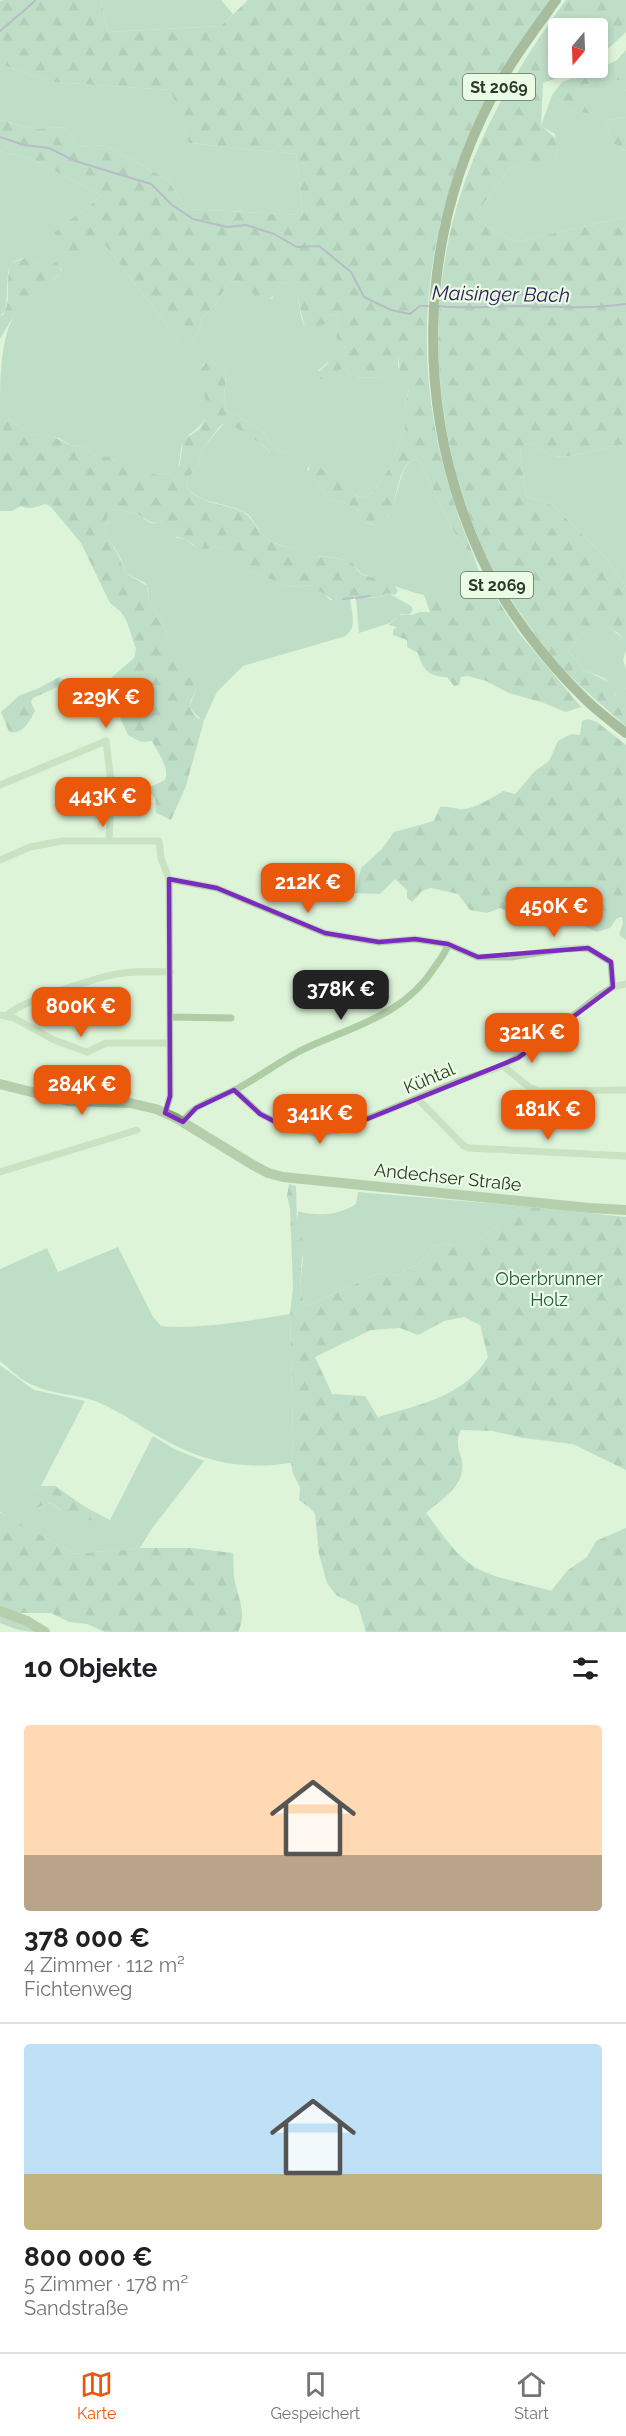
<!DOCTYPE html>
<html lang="de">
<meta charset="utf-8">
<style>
:root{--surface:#fff;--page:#f6f6f6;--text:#202124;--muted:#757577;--line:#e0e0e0;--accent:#ea580c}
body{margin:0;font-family:Raleway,sans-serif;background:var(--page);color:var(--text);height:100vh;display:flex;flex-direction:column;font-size:22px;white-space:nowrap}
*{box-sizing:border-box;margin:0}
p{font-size:20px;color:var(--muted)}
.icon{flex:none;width:33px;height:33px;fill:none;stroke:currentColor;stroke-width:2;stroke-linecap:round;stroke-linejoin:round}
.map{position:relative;height:1632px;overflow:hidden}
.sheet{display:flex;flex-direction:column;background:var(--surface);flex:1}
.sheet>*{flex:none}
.needle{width:39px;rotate:199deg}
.fabs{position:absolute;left:548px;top:18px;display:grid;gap:12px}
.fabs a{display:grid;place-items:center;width:60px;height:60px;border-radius:6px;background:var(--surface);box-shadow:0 3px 9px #0003;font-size:30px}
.price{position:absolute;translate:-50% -51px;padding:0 14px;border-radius:12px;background:var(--accent);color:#fff;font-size:20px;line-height:39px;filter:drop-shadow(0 2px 3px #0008)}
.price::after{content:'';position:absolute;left:50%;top:36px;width:18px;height:14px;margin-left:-9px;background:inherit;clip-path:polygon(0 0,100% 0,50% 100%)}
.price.selected{background:#222;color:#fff}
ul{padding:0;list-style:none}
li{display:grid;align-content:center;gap:12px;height:318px;padding:0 24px}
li+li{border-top:2px solid var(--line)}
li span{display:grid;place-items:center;height:186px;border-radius:6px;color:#555}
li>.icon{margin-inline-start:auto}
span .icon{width:108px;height:108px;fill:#fffc;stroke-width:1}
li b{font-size:26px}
h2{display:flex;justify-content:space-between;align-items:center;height:72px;padding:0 24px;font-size:26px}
.menu{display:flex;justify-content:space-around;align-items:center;height:84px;border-top:2px solid var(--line);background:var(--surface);font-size:16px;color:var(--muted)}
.menu a{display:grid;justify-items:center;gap:3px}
.menu .selected{color:var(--accent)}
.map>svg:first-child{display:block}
</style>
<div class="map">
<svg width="626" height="1632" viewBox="0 0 626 1632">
<defs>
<pattern id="forest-firs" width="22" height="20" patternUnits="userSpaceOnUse" patternTransform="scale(1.5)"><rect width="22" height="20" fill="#98c4b3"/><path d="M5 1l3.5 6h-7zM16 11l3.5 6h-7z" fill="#7ca091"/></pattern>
</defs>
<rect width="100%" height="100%" fill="#def4d9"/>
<path fill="#98c4b3" d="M101,0H221L233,14L221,26L108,32Z
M0,64L51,82L172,90L189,143L296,154L303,215L187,209L167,179L105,145L78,147L64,127L33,129L0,120Z
M620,80L626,91V117L605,121L612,143L626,151V217L516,242L473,218L510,168L557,160L555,134L541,126L552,95L570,110L590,113L579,85Z
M0,151L30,158L102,196L54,232L105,245L179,341L193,340L195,338L203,317L215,305L229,282L242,281L272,299L282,282C303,288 297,311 304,325L317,331L332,314L339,316L336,338L347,349V355L327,363L318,371L338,372L342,368L347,369L351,378L387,377L398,354V366L409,388L405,409V430L390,467L377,487L369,495L362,498C342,491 333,467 310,465L307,469L317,481L325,495L331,499L354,506L367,523C399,537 393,471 413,459L419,460L448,520L459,540L475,559L478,569L461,596C440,606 384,582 363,574C358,572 357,567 353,564C344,558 324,555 314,557C300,548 280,548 267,539C257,532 255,519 246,513C225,501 205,507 186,487L187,479L198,466L203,448L225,422H229L263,445L276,458L287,453L272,446L263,431L227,410L224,402L226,373L212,361L203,364C203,368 201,374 202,379C203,390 210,404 206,416C201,430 187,432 182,445C179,453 182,460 177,468L171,472L159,475L130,471L121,467L114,459L96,456L83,447L70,445L59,438L29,434L0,412C0,378 0,336 17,310C23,303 31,297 38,291C46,283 57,281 62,271C55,260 51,263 41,264C35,264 27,260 22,258L12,263L8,272L6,310L0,316Z
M529,443C537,447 546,454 555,456C572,460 605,445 626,445V587L606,558L554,506L526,496L520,450L524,445Z
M115,509C121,511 127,511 134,513C147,517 147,528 164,521L177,538L185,539L194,546L207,549L213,546L225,549L250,571L290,587L311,585L319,589L330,600L350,599C352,614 358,630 343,637L243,666L217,692L204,720H202L190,709L191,702L196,691L190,668L168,640L161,619L149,601L148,588L145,583L125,573C123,560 114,544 104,536L107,527L108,511Z
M388,593L411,606L413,610L409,615L401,614L390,623L359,633L356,598H378Z
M597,621L606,625L626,641V650L623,660L626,669V688L617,695L613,693L606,679L584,670L568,651L591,623Z
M358,1192L521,1206L482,1238L467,1247L445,1244L435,1246L420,1263L395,1276L379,1273L305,1307L300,1288L303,1259L297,1223L298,1211C316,1217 340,1215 356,1204Z
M118,1247L153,1317L161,1326C197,1330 253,1320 290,1314L293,1437L291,1463C244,1470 205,1463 163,1439C141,1427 123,1413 100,1403C76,1393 47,1395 25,1381C16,1376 8,1367 0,1361V1269L47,1248L58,1272Z
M0,1365L34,1390L85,1401L41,1486L30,1493L39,1508L50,1503C57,1506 60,1511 66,1515C78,1521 97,1520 110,1520L153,1436L174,1449L204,1461L151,1530L140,1548L74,1554L0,1512Z
M0,1614L40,1632C24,1632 14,1629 0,1623Z"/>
<path fill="url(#forest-firs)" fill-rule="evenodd" d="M3,0H101L108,32L221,26L248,0H551C531,30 508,59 490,91C472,122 460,157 449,191C411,320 423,435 475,559L459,540L448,520L419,460L413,459C399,467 397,494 392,509C390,514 387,516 386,522L380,526L367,523L354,506L331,499L325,495L317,481L308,472L310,465L319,466C325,472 334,473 340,479C348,487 351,495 362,498L369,495L377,487L390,467L405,430V409L409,388L401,380L398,355L387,377L351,378L347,369L342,368L331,379H321L317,374L331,360L347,355V349L336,338L339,316L332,314C324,322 321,335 308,331C297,316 304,288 282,282L274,296L266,301L257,298L242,281L229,282L215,305L203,317L195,338L189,343L179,341L105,245L68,258L54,232L102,196L30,158L0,151V120L33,129L64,127L78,147L105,145L167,179L187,209L303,215L296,154L189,143L171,90L51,82L0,64V1Z
M566,0H626V32L597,59V28H558V68H583L543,83L541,125L556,139L557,161L510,168L473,218L516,242L626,217V445C605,445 572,460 555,456C546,454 537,447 529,443L524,445L520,450L526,496L554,506L606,558L626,587V642L618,633L597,621C590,623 574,644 568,651L584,670L609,682L615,695L626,688V726C597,701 564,674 542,643C521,615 498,583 484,551C433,438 423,304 463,187C486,119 524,57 566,0Z
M626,50V91L620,80L579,85L591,114L570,110L552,95L562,82L616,61Z
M626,117V151L612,143L605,121Z
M28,257L38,264L48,261L57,263L62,273L17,310L0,339V316L4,314C12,298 4,278 12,263Z
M212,361L226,373L224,402L227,410L263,431L272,446L287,453L290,458L286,462L276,458L263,445L227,422L221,425L203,448L198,466L187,479L186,487C202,505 222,503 241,511C254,517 256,531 267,539C281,549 300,547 314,557C323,556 342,558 351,562C356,565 356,570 360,573C372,580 391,577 398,591L395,595L387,593L378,598L367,597L334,601L311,585L290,587L250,571L235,560L225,549L213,546L207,549L198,548L185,539L170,535L164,521C150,527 146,517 134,513C127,511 121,511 115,509L108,511L107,527L104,536C112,541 123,563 125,573L147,586L149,601L161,619L168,640L185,659L191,670L196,691L190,702V709L197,718L204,720L186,786L171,820L156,813L155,798L148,791L150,787L165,780C170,767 157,752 152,741L141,742L128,735L120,718L135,700L126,689L113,682L112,677L134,658L136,649L127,622L121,612L110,603L81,543L51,507L46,504C35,506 32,511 21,506L12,511H0V412L29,434L54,437L70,445L83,447L96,456L111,457L125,469L159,475L171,472L180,464L183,441C188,435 194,434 199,429C215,411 200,389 201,370L205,363Z
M478,569L518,632L581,707L566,712L541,702L509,693L486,681L468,676L461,677L459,685L454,686L447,677C429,677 422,669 418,653L407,647V640L393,635V630L397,627L389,625L399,615H412L419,612H430L424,595L458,597Z
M59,677L68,681L73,691L68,693L64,686H60L33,698L31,702L35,711C29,722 23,735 9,732L1,712L20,695L37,689Z
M588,719L597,722L626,745V940L619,935L623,923L622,917L617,918L610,928L597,932L587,927L580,920L569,923L552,917L540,922L525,923L515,920L508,911L500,908L487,913L470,910L458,894L431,888L422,891L412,902L407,898V890L395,879L380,894L355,893L361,868L382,849L394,832L434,821L440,807C447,806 452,808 459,809C471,811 494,797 503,791L515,794L535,771L549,761L558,741L571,734L580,735L582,721Z
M289,1184L296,1186L297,1223L303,1241L300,1288L305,1307L379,1273L395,1276L420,1263L435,1246L445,1244L467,1246L482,1238L521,1206L626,1217V1470L573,1444L523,1438L493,1431L461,1430C452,1447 465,1455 462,1471C460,1489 438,1502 426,1513C440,1530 453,1553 472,1565C489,1578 529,1584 551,1591L568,1570L587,1557L596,1541L626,1528V1632H366L358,1606L336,1595L327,1583L319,1554L315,1514L310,1508L299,1500L300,1487L293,1474L291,1463L293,1437L290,1314L293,1287L290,1208L287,1196ZM464,1317L480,1325L488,1357C465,1396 419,1405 378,1417L365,1396L332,1394L315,1357L371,1330L400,1328L418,1335L444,1321Z
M41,1486H55L87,1508L110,1520C97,1520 77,1522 66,1515C60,1511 58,1506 50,1503L35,1509L32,1506L30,1493Z
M0,1513H2L74,1554L140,1548H192L233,1553C234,1560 233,1569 234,1577C237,1595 248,1614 238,1632H105L87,1624L69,1622L51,1613H17L0,1608Z"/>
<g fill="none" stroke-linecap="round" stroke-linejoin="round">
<path stroke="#8a76b3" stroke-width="2" d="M0,31L35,1
M0,137L24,145L49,148L75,161L151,184L172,205L193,219L227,227L246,225L274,234L297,247L319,246L351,272L364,297L391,310L410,314L420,306H432
M437,306C465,309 492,306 520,306C557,307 590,309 626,304
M356,598L370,596
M343,599L353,598"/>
<path stroke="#afcda4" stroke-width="7" d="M0,785L106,741L112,790L109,840
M0,860L30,847L62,841H159L161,858L169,879L170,1096L165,1113
M169,879L217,888L325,933L379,942L415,939L448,944L478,957H511L563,949L588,948L611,962L613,987
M0,1015L14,1018L54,1040L87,1052L106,1043H169
M7,1016C14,1003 105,975 123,973C138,971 154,972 170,972
M170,1017L231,1018
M503,1066L529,1087L539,1091L626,1090
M234,1090L260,1114L289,1129L317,1133L340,1130L459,1081L503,1066L530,1050L597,997L613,987L626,984
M418,1099L464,1146L469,1148L626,1156
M183,1122C192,1105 217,1099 233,1091C256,1079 277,1063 300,1051C349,1027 403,1017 434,968C439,961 446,953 448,944
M0,1172L137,1130"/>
<path stroke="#84a175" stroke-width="10" d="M0,1084L68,1101L130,1103L156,1109L176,1118L253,1165L268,1173L283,1177L589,1208L626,1210
M0,1611L27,1621L45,1632"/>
<path stroke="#647b56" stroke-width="10" d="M556,0C533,32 509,64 491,99C417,242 414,413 482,559C505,608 546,661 584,698C597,711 612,722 626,733"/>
</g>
<path d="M0 0H626V1632H0ZM169,879L217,888L325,933L379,942L415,939L448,944L478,957L588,948L611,962L613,987L518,1058L340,1130L289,1129L260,1114L234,1090L196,1108L183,1122L165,1113L170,1096Z" fill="#def4d9" fill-opacity=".55" fill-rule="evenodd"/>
<path fill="none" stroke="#7b2cbf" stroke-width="4.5" stroke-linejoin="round" d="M169,879L217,888L325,933L379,942L415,939L448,944L478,957L588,948L611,962L613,987L518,1058L340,1130L289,1129L260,1114L234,1090L196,1108L183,1122L165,1113L170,1096Z"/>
<g text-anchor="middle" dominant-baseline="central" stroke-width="4.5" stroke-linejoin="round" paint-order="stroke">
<g fill="#eafbe6" stroke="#667260" stroke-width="1.5">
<rect x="463" y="74" width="72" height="26" rx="4.5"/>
<rect x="461" y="572" width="72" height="26" rx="4.5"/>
</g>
<g font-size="16" font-weight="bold" fill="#2d3826">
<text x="499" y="87">St 2069</text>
<text x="497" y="585">St 2069</text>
</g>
<g font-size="18" fill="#2d3826" stroke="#eafbe6">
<text transform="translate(429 1078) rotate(-23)">Kühtal</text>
<text transform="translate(448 1177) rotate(6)">Andechser Straße</text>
</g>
<g font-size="18" fill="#285847" stroke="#eafbe6">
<text x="549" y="1278">Oberbrunner<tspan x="549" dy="21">Holz</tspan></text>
</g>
<g font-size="20" font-style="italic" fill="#31185d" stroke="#eafbe6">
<text transform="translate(501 294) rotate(1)">Maisinger Bach</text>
</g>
</g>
</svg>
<div class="fabs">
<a><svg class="needle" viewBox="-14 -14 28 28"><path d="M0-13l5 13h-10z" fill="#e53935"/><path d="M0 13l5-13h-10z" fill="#757577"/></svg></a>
</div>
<b class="price" style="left:106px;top:729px">229K €</b>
<b class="price" style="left:103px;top:828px">443K €</b>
<b class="price" style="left:308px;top:914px">212K €</b>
<b class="price" style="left:554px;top:938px">450K €</b>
<b class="price selected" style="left:341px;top:1021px">378K €</b>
<b class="price" style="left:81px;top:1038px">800K €</b>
<b class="price" style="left:532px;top:1064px">321K €</b>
<b class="price" style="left:82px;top:1116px">284K €</b>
<b class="price" style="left:548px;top:1141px">181K €</b>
<b class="price" style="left:320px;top:1145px">341K €</b>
</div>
<section class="sheet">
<h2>10 Objekte<svg class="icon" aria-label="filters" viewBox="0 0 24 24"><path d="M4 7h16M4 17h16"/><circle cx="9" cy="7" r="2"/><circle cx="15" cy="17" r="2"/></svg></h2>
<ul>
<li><span style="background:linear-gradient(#ffd9b3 70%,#b9a48a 0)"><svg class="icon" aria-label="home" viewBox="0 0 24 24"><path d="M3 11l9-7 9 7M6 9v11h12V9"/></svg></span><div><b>378 000 €</b><p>4 Zimmer · 112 m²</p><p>Fichtenweg</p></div></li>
<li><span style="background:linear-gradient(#bfe0f5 70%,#c2b280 0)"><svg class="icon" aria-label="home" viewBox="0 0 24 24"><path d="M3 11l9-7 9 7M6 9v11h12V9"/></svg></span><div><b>800 000 €</b><p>5 Zimmer · 178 m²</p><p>Sandstraße</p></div></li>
</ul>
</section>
<nav class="menu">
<a class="selected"><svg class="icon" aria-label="map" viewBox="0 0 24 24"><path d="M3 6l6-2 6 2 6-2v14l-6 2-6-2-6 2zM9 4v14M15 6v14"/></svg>Karte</a>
<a><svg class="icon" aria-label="saved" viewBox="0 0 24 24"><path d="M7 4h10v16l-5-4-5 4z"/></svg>Gespeichert</a>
<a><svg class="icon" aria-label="home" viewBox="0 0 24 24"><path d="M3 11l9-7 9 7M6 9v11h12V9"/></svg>Start</a>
</nav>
